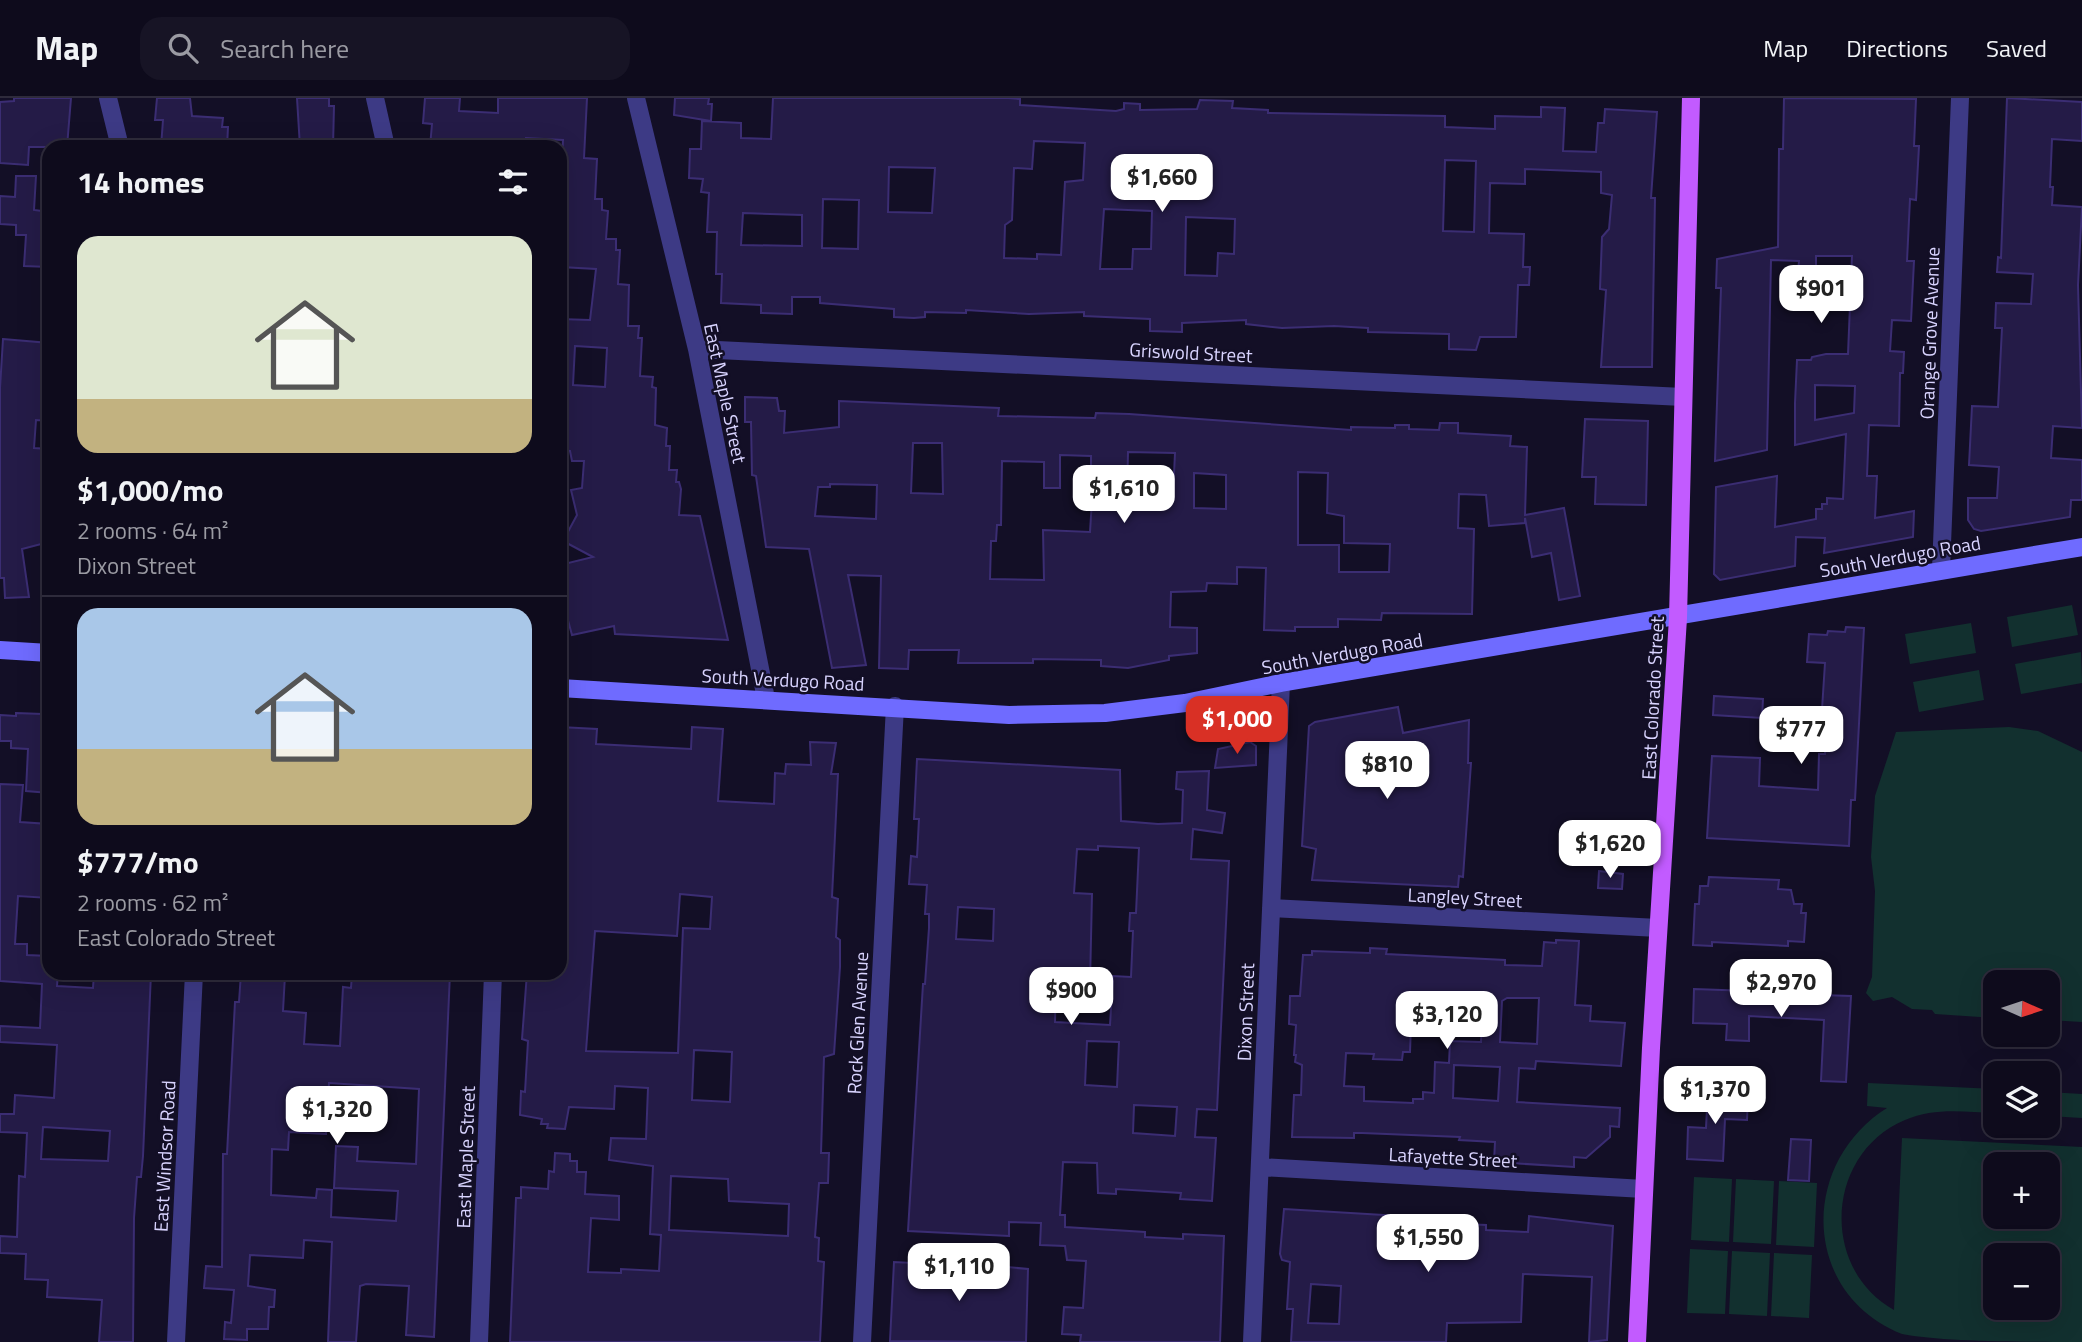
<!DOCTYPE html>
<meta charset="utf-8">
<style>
:root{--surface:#0e0b1c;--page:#171425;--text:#f1f3f6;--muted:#9b9ba3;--line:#2e2b3b;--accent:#d93025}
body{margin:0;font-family:"Titillium Web",sans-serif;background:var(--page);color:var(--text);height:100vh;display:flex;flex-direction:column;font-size:26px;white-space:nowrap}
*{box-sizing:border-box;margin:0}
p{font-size:23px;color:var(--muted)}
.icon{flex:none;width:38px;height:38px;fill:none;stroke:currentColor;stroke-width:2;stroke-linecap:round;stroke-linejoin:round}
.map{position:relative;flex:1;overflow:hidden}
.side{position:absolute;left:42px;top:42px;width:525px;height:840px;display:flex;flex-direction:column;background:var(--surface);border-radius:21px;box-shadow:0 7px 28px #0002,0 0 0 2px var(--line)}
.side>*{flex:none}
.needle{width:46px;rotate:93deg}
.controls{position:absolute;left:1983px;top:872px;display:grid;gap:14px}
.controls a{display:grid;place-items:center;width:77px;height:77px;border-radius:14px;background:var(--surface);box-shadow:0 7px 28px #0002,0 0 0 2px var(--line);font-size:35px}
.price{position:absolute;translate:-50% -60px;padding:0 16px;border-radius:14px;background:#fff;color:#222;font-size:23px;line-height:46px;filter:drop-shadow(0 2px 4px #0008)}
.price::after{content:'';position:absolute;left:50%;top:42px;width:21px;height:16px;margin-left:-10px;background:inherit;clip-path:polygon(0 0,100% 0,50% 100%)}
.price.current{background:var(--accent);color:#fff}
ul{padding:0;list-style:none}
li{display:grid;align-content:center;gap:14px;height:371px;padding:0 35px}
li+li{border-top:2px solid var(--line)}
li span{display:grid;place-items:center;height:217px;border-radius:21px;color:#555}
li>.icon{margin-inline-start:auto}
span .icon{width:126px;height:126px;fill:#fffc;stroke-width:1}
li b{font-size:30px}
h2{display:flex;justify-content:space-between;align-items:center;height:84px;padding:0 35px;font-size:30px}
header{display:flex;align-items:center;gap:42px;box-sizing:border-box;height:98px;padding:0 35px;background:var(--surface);border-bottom:2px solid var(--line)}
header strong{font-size:33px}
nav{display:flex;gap:38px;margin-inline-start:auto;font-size:24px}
.search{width:490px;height:63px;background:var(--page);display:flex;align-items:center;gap:18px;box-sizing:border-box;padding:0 24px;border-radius:21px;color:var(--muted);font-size:26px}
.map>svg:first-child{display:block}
</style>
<header>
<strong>Map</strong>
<div class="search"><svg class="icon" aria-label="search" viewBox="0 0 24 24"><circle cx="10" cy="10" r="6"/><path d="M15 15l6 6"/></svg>Search here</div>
<nav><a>Map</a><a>Directions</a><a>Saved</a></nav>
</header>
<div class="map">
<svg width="2082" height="1244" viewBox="0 0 2082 1244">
<rect width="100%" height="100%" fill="#130f26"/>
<path fill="#12302f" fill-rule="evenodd" d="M2072,507L2078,537L2012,549L2007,519Z
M1971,525L1976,555L1910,566L1905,536Z
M2081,554L2082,585L2021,596L2015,566Z
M1979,572L1984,602L1919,614L1913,584Z
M2009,629L2038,633L2082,654V924L2048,922V884H1995V920L1935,916L1932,912L1912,911L1892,899L1873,903L1866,895L1872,879L1875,793L1871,759L1875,698L1896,634Z
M1868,985L1995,991V1015C1965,1014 1934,1009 1905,1022C1826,1055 1819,1170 1894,1212L1902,1040L2082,1049V1244C2036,1244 1941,1244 1902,1236C1801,1196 1799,1065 1887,1010L1867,1008ZM1995,1066H2048V1118H1995ZM1995,1157H2048V1209H1995Z
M2048,994L2082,996V1020L2048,1018Z
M1694,1079L1732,1081L1729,1144L1691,1142Z
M1736,1081L1774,1083L1771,1146L1733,1144Z
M1779,1083L1817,1085L1814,1149L1776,1147Z
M1690,1151L1728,1153L1725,1216L1687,1215Z
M1732,1153L1770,1155L1767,1218L1729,1216Z
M1774,1155L1812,1157L1809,1220L1771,1218Z"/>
<path fill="#241b47" stroke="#3b2d73" stroke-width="2" fill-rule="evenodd" d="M14,0H71L67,49H29L28,67L0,65V4L14,3Z
M157,0H190L192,18L223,20L222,29H228L227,49H161L163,22H155Z
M297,0H329V8H334L333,49H300Z
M425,0H460L459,13L498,15V0H587L584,60L597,61L595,101H602V112L608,113L606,141H616V152H620L618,186L629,187L628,228H639L638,240H642L640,278L653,279L652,289L656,290L655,327L667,330L666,348H670L669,372H677L676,384H679L681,391L679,417L700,418L728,542L615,536L614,528L572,537L560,493V467L593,459L563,443L577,417L571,392L582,390L584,363H572L570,353L560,352V221L590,222L596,171L561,169L567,86H561L563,42L526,40L525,49L482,46V49H430L432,26L423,25ZM575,248L607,250L605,289L573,287Z
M675,0H709L708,6H712L711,23L674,17Z
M773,0H1008L1020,1V7L1116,13L1124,11V5L1140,6V12L1197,11L1200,2L1233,3L1232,10L1268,12V15L1445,18V29L1495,31V18L1541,19V9L1565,10L1563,53L1596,54L1598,25H1604L1605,11L1657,14L1651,100H1655L1652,269H1601L1606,192L1600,191L1602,139L1609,131L1612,97L1601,95V74L1525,71V86L1490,85L1489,135L1524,136L1523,169H1530L1529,187H1518L1516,239H1480L1476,252L1449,251V236L1368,234V230L1334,228L1282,230L1246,226V222L1182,225V234L1150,233V221L1084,218V214L1029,216L966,212V215L925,214V219L914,220L894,219V211L820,205V199H792V216L761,215V207L721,205L722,176H716L717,134H707L709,95L701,94L703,81L689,80L690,51H701L702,23L741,25V40L771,41ZM1034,43L1085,45L1083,82L1065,84L1061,157L1037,156V161L1004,160L1005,127L1012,122L1014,70L1032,71ZM1445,62L1476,63L1474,134L1443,133ZM889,69L935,70L932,115L888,114ZM823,101L859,102L858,151L822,150ZM1104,111L1152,113L1151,151H1133L1132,171H1100ZM743,115L802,117V148L741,147ZM1186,119L1235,121L1234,156L1218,155L1217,178L1185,177Z
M1784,0L1916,1L1914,48H1919L1916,102L1910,101L1907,163H1914L1911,223L1892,222L1890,253L1904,254L1903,275H1900L1899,328L1869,327L1867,378H1877L1875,420L1914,413L1913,439L1824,455L1825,440L1796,439L1795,468L1720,482L1714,476L1716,389L1777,378L1775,429L1816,421V411H1822V406H1827V400L1843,401L1846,336L1795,347V305L1797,262H1811L1812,259L1826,256H1848L1852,158H1816V172L1798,175L1799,163L1771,162L1767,352L1715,363L1721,190H1716L1717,161L1778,149L1779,51H1783ZM1815,287L1855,288L1854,315L1815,322Z
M2007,0L2082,4V43L2052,41L2050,89H2053L2052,107L2082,109L2078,187L2082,330L2053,328L2051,360L2082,362V402H2071L2070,419L1981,433L1974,431L1968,422V400H1997L1999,369L1969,367L1972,308L1998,309L2002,230H1995L1996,205L2031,206L2033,176L1997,174L1998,159L2001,160Z
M16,78H36L34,112L49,114V169L24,168L26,137H16V127L0,126V98L15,99Z
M3,241L49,245V263L43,262L41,303H49V323L36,322L34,350L49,351L46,417L49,416V444L22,451L29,499L5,500L4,480H0V290Z
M745,299L777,300L779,313H785L784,335L839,329V303L999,310L998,318L1095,320L1096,315L1129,316L1351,332V329L1395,330V327H1409V331L1439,332L1440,325H1458V335L1511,338L1510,348L1527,349L1525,417L1564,410L1580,498L1559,502L1551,455L1532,459L1525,420V425L1489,428L1486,397L1459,396L1458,430L1474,431L1472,516L1382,515L1381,522L1338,521V529H1295V533L1264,532L1266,470L1237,469V486L1207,485L1206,493L1171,494L1170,529L1197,530V555L1169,558V562L1128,570L1101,568V562L1033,561V565H958L959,552H909L908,571L879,570L881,478L848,477L866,567L832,570L809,451L766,449L756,378L752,377L751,324H745ZM913,345H942L943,396L911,395ZM1128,354L1175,355L1173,397L1127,399ZM1060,357L1091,358V370H1094L1090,434L1043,432L1044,482L990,481L991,443H996L997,427H1001L1002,363L1044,364V390H1060ZM1298,374L1328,375L1327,415L1344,418V445L1390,446L1389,474H1339V447H1298ZM1194,375L1226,377V411L1194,410ZM830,386L877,387L876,421L815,418L818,389H830Z
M1585,321L1648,323L1646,407L1595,406L1596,379H1582Z
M1846,529L1864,530L1855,702H1851L1849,748L1707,740L1712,658L1760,660L1759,688L1818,692L1819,656H1825L1827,627H1821L1825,565L1807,564L1809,536L1827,537L1828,533L1845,534Z
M1714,598L1763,601L1762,620L1713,617Z
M1398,609L1403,635L1469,622L1468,665H1471L1463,779L1459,778L1458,789L1312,782L1316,751L1302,748L1309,628L1315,624Z
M16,615L42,616V660H49V695L26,693L28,651L11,650V643H0V617L16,618Z
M560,629L597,631L596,646L691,651L692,629L723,631L718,703L774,706L775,675L785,676L786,666L811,667L810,644L836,645L831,676H838L832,799L838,801L836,839L840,842V869L834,956L824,959L821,1055H829L828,1085H819L815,1139L819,1140L818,1163L824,1164L820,1244H510L516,1100H521V1089L548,1091L549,1073L554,1074L555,1055L570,1056V1063H577V1074H586L585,1096L619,1098V1122L591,1120L588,1174L621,1175V1171L659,1173L661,1137L650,1136L653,1068L609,1062L611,1040L646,1041L648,990L615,988L614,1011L569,1009L565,1031L547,1030L548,1026H541L542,1021L520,1017L521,993L525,994L528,943L522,941L527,875H560ZM680,796L712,799L710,831L683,830L678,955L586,953L595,833L677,838ZM694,952L732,954L730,1004L692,1002ZM671,1078L728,1081L729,1103L789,1106L788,1138L669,1132Z
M1250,644L1256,648V667L1215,670L1218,651Z
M917,661L1120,672L1121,723L1158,726L1182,725L1183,692L1176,691L1177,674L1209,673L1207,712L1225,715L1222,735L1193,731L1191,761L1229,763L1217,1012L1197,1011L1195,1039L1216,1040L1212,1103L1180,1101L1181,1095L1116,1091V1096L1098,1095L1097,1065L1063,1064L1060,1117H1065V1129L1145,1134V1139L1183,1141V1136L1224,1138L1220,1244H1080L1081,1237L1062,1236L1064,1209L1083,1210L1086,1163L1067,1162L1065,1148L1040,1147L1041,1125L1009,1124V1138L908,1133L923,886H925L929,830V816H925L927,787L909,786L911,758L917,759L919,721H914ZM1098,748L1139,750L1136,815H1130L1129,833H1133L1131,879L1113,878L1110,927L1055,924L1056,883L1090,885L1092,796L1074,795L1077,751L1098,752ZM958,809L994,811L993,843L956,841ZM1087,943L1119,944L1117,989L1085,987ZM1134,1007L1177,1009L1175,1038L1133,1035Z
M0,686L23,687L20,724L49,726V800L18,798L15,846H27V857L49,858V875H58L57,888L93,890L94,875H151L143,1058L141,1079H137L134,1120L133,1244H99L102,1202L47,1199L48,1182L25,1181L26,1156L0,1155V1138L17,1139L19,1078L25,1079L27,1035L0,1034V1016H14L15,997L54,1000L57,947L0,944V928L40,930L42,886L0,883ZM43,1029L110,1033L108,1063L41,1061Z
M1599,773L1623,776L1622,791L1598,790Z
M1709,779L1779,782L1778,791L1791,792L1794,806H1802L1801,815H1806L1804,844L1788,843V848L1712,844V848L1693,847L1695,806H1699L1700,788H1708Z
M1556,842L1579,843L1575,907L1591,908L1590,923L1625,925L1621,968L1536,963L1535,971L1519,970L1517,1004L1620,1010L1619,1029L1610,1028V1039L1586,1060L1574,1059V1069L1494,1064L1495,1044L1459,1042L1460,1039L1362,1035H1354V1040L1292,1039L1294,997H1301L1302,967L1295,964L1296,957H1294L1296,927L1289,926L1290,898H1300L1303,857H1312V853L1370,855V850L1387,851L1386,856L1505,862V867L1542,868L1544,844L1556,845ZM1453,899L1483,901L1481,944L1450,943L1449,965L1435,964L1434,995L1423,994V1001H1413V1005L1364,1003V989L1344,988L1346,955L1374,956L1373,961L1402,962L1403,954H1410L1411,927L1451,928ZM1507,900H1539L1537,946L1500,944L1502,903ZM1454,967L1500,969L1498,1003L1453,1000Z
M241,875L285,877L283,913L306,915L304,946L340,948L343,889L351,890L352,875H450L434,1239L406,1237L409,1188L366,1186L360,1188L356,1244H328L332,1144L304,1142L303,1160L250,1157L248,1188L275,1192L274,1209H269L268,1231H247V1242L224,1241L225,1224L231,1225L234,1192L204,1190L206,1168L222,1169L223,1056H227L235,904H239ZM329,985L419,991L416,1066L357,1063L358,1049L336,1048L334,1090L398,1093L396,1123L331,1119L332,1092L317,1091L316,1100L271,1097L272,1051L288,1052L289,1034L326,1036Z
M1694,891L1778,894V898L1821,900V897L1851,898L1846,984L1821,983L1824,922L1749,918V943L1726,942L1727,926L1693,925Z
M1708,992L1732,993V999H1748L1747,1022L1725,1021L1723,1063L1687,1061L1688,1029L1706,1030Z
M1791,1041L1811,1042L1809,1083L1788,1082Z
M1284,1111L1417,1119L1438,1121V1125L1486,1127V1132L1528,1134L1529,1118L1613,1128L1607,1242L1589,1244L1592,1179L1523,1176L1521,1224L1447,1225L1446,1244H1291L1293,1211H1287L1290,1164L1282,1162L1280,1156ZM1311,1186L1341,1188L1339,1226L1308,1225Z
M932,1162L1028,1171L1026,1244L890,1243L894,1164L932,1166Z"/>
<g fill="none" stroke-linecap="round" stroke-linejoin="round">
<path stroke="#3d3a85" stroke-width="18" d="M108,0L120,49
M375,0L386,49
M636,0L697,251L766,601
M697,251L1683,299
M1941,471L1960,0
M1271,810L1658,830
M1260,1069L1644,1091
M176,1244L194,875
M479,1244L493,875
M862,1244L895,608
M1252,1244L1281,585"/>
<path stroke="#6f6bff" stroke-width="18" d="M0,552L49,555
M560,590L1009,617L1105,615L1185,605L1281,585L2082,449"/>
<path stroke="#c25bff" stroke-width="18" d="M1637,1244L1651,950L1678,520L1691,0"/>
</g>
<g text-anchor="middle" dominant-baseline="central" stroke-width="5" stroke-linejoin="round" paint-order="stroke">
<g font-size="19" fill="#d9d4ff" stroke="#130f26">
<text transform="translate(1929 235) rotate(-88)">Orange Grove Avenue</text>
<text transform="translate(1191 254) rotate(3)">Griswold Street</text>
<text transform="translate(726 295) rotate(78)">East Maple Street</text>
<text transform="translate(1900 458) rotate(-10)">South Verdugo Road</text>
<text transform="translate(1342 555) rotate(-10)">South Verdugo Road</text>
<text transform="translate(783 581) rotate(3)">South Verdugo Road</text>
<text transform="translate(1652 600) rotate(-87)">East Colorado Street</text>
<text transform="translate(1465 799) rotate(3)">Langley Street</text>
<text transform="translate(1245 914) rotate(-88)">Dixon Street</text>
<text transform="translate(857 925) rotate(-87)">Rock Glen Avenue</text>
<text transform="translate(164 1058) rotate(-87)">East Windsor Road</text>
<text transform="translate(465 1059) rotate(-88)">East Maple Street</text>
<text transform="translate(1453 1059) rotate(3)">Lafayette Street</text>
</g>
</g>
</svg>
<div class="controls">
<a><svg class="needle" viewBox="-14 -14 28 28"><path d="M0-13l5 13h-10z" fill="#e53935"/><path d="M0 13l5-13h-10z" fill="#9b9ba3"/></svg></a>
<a><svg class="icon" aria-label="layers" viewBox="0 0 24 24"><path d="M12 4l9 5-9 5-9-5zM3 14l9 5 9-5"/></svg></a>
<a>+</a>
<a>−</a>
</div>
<b class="price" style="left:1162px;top:116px">$1,660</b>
<b class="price" style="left:1821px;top:227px">$901</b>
<b class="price" style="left:1124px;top:427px">$1,610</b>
<b class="price current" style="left:1237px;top:658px">$1,000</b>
<b class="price" style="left:1801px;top:668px">$777</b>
<b class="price" style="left:1387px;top:703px">$810</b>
<b class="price" style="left:1610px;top:782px">$1,620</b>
<b class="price" style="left:1781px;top:921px">$2,970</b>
<b class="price" style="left:1071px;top:929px">$900</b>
<b class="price" style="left:1447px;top:953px">$3,120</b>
<b class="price" style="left:1715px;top:1028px">$1,370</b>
<b class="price" style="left:337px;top:1048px">$1,320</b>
<b class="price" style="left:1428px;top:1176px">$1,550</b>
<b class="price" style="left:959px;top:1205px">$1,110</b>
<section class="side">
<h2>14 homes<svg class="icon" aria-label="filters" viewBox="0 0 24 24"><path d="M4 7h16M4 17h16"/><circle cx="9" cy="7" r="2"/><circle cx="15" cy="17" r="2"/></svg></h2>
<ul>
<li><span style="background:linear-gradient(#dfe7d0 75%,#c2b280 0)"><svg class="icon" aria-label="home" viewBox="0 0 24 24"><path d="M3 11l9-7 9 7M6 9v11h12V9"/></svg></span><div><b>$1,000/mo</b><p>2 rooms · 64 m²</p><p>Dixon Street</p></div></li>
<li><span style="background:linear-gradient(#a9c7e8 65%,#c2b280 0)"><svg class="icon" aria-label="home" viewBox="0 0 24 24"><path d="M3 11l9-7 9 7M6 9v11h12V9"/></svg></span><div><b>$777/mo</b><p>2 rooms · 62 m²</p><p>East Colorado Street</p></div></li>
</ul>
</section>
</div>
